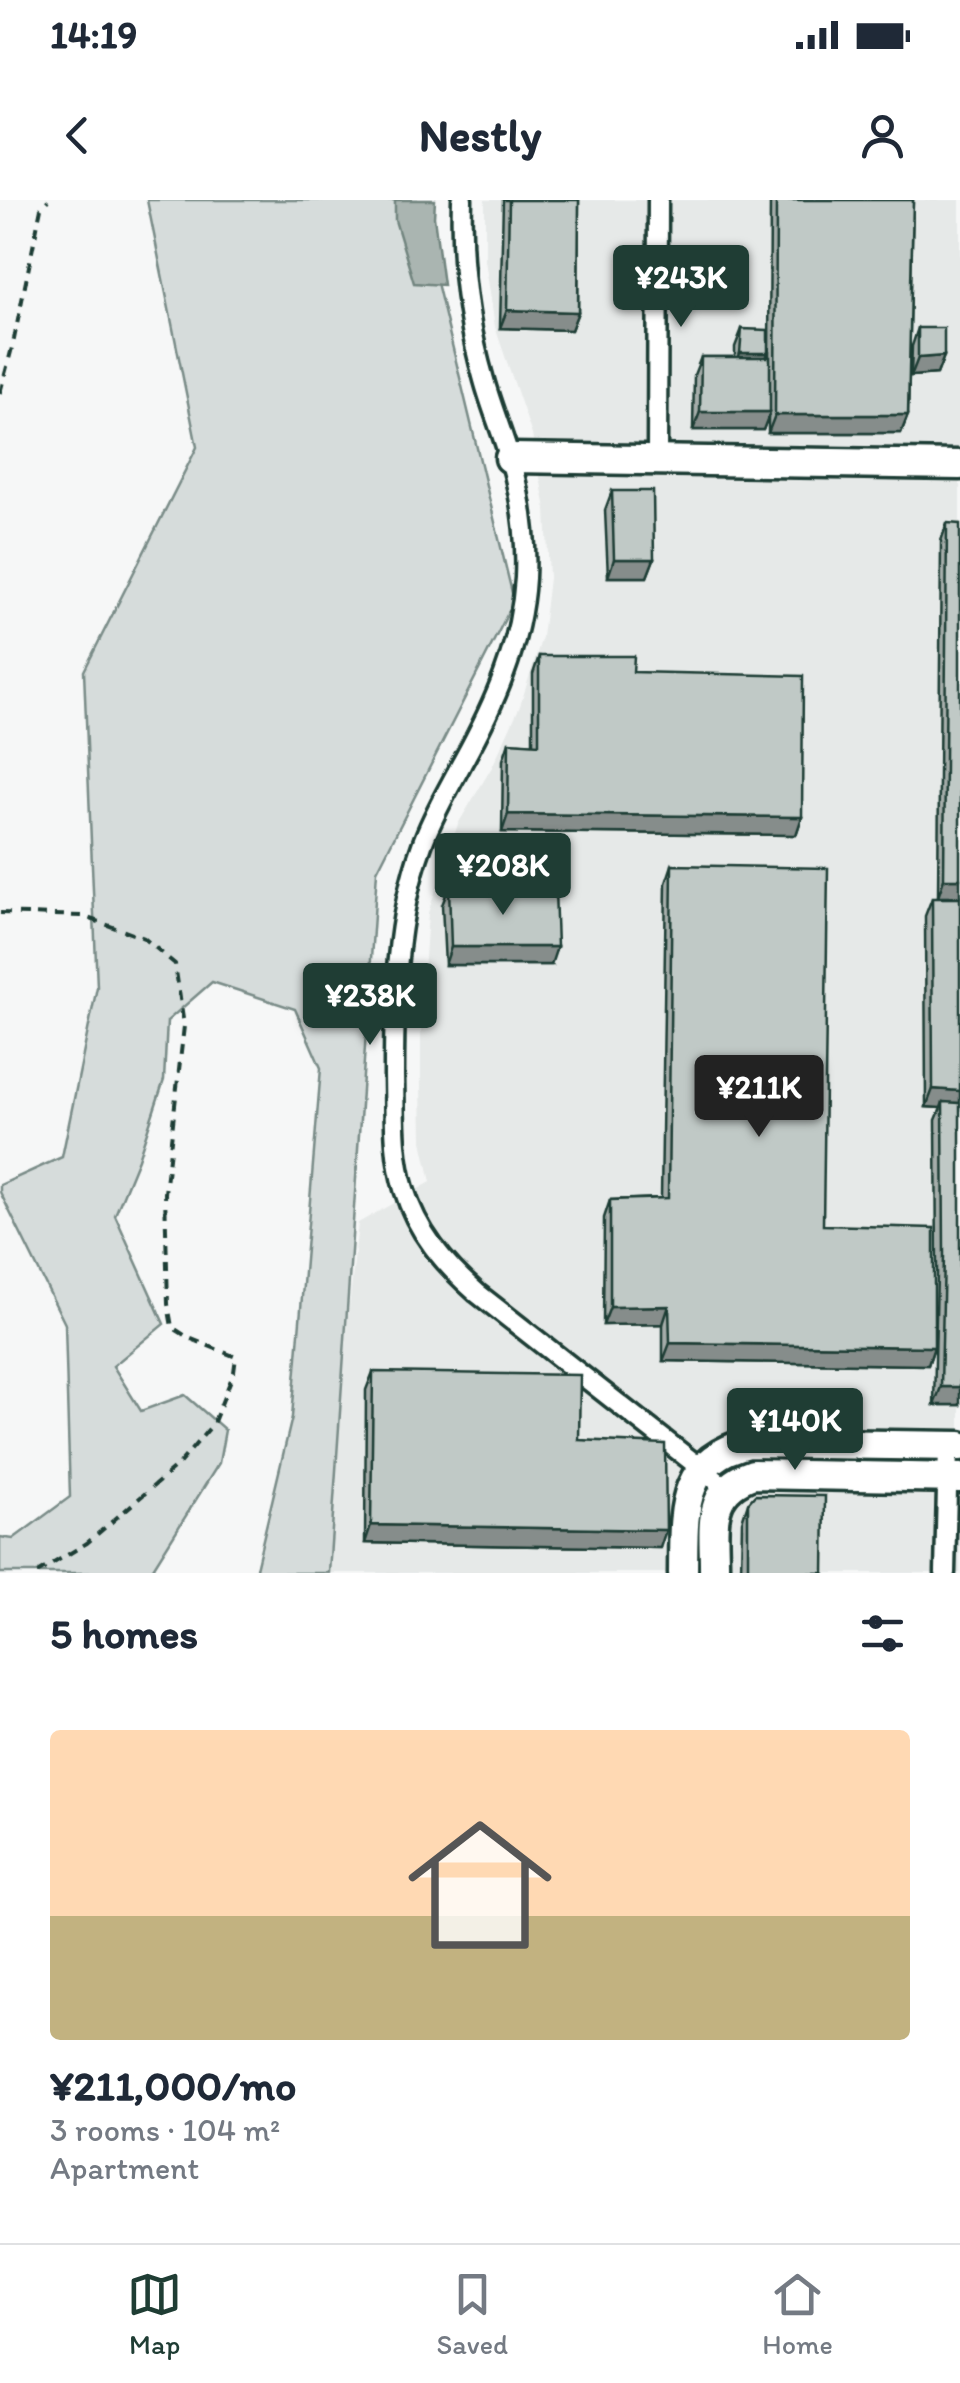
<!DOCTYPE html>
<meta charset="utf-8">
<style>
:root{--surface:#fff;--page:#f6f6f7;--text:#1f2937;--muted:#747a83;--line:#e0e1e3;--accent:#1f3d34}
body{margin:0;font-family:Itim,sans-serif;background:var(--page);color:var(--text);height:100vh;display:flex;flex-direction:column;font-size:38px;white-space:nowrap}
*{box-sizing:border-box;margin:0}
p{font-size:32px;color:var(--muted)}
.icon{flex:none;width:55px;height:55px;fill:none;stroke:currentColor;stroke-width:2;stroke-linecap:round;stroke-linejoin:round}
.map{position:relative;height:1373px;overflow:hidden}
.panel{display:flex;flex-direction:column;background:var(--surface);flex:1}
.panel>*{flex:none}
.price{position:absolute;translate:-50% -85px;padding:0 22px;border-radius:10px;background:var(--accent);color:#fff;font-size:32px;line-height:65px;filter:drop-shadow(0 2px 5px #0008)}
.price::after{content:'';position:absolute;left:50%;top:60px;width:30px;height:22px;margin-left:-15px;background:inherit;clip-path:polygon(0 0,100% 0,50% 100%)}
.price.current{background:#222;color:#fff}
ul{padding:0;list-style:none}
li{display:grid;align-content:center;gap:20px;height:530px;padding:0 50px}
li span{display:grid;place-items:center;height:310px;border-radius:10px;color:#555}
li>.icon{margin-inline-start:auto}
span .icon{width:180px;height:180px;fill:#fffc;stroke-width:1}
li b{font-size:42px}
h2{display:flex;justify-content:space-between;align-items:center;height:120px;padding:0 50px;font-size:42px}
.status{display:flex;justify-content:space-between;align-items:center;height:70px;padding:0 50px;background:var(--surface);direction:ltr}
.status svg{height:28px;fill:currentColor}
header{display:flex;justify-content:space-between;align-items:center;height:130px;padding:0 50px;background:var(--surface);font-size:45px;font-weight:800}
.tab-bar{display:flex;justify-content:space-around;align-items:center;height:140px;border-top:2px solid var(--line);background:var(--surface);font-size:28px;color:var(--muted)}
.tab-bar a{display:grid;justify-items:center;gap:5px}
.tab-bar .current{color:var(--accent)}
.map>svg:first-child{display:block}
</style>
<div class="status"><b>14:19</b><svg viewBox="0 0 49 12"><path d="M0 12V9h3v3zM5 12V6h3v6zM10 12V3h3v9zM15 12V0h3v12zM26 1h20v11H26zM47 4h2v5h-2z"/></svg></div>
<header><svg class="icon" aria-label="back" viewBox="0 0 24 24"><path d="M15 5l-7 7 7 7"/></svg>Nestly<svg class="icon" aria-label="person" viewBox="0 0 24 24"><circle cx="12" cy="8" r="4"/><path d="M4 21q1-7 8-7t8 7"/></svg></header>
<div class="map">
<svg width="960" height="1373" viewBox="0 0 960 1373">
<rect width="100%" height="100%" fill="#f6f7f7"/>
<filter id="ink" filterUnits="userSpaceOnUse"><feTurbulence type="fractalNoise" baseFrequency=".01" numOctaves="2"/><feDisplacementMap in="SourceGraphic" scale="20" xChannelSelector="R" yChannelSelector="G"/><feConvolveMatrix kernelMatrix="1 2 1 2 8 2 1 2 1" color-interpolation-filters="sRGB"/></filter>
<g filter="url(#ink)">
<path fill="#e6e9e8" d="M485,0H960V1373H321L358,1023L431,982L422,941L421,883V817L428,713L458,624L492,567L520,506L542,437L549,378L546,309L532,235L495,127L485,60Z"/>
<path fill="#d6dcdb" stroke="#7a8c88" stroke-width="2.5" d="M147,0H417L514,401L377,671L329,1373H255L292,1217L321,868L295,809L212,782L167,821L164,880L138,959L115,1015L164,1124L113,1166L141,1211L185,1195L225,1230L219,1263L150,1373H0V1337L13,1339L70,1297L65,1124L0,992V985L62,957L97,787L84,471L197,247Z"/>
<path fill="#aab5b1" stroke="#72857f" stroke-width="2.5" d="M395,0H435L434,17L443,85L414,83L395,20Z"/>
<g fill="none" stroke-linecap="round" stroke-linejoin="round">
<g stroke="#1f3d34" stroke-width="25">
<path id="street" d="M462,0C460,61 467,121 484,180C491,206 502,232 510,259C521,297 527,338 525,378C521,446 494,505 462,563C448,590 432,616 422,645C395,720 394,797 394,876C395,914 393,953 404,989C417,1032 444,1064 477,1093L726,1288
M657,259L658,0
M945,1373L948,1246"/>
</g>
<g stroke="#1f3d34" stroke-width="35">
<path id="secondary" d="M510,258L960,265
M683,1373C684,1313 678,1260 749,1243L960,1246
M714,1373C715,1330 703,1291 753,1274L960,1278"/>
</g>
<path stroke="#1f3d34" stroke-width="4" stroke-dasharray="10 8" stroke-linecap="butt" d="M0,193L13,144L41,8L48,0
M0,713L82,716L144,738L175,764L184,826L165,993L168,1104L172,1127L189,1138L236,1157L234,1172L213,1224L178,1265L87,1343L37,1373"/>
<use href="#street" stroke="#fff" stroke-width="18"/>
<use href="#secondary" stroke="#fff" stroke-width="28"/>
</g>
<path fill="#a5adaa" stroke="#1f3d34" stroke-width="2.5" d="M503,0H579L578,112L571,130L500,128Z
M770,0H913L908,215L901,233H768V216L763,230H693L694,175L701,157H735V147L742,129L766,157H769Z
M918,128L944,156L937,174L911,176L912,146Z
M612,291L654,359L647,377H608L605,310Z
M947,323L960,697H938L941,341Z
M539,456L633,472L802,617L796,635L502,632L503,560L509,542L533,544V474Z
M672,665L823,1025L934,1147L928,1165L663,1161V1124L603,1125L604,1018L610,1000L661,998L666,683Z
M449,687L551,765H445L442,705Z
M932,698L960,1205H934L937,1073L936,920L941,908L926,907L925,716Z
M373,1172L579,1240L660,1348L365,1343L366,1190Z
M748,1303L824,1373H741L742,1321Z"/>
<path fill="#868d8b" stroke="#1f3d34" stroke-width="2.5" d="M507,110L578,112L571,130L500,128Z
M740,153H768L761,171H734Z
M944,156L937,174L911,176L918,158Z
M700,212H770L763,230H693Z
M775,215H908L901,233H768Z
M614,359H654L647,377H608Z
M508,614L802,617L796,635L502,632Z
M944,679H960V697H938Z
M451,747H557L551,765H445Z
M933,889L960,891V909L943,902L941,908L926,907Z
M669,1106L663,1124L603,1125L610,1107Z
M670,1143L934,1147L928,1165L663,1161Z
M941,1187H960V1205H934Z
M371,1325L666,1330L660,1348L365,1343Z"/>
<path fill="#c0c9c6" stroke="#1f3d34" stroke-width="2.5" d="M509,0H579L578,112L507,110Z
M776,0H913L908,215H775Z
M918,128H944V156L918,158Z
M742,129L768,130V153H740Z
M701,157H770V212H700Z
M612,291H653L654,359H614Z
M947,323L960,324V679H944Z
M539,456H634L633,472L803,476L802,617L508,614L509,542L539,544Z
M672,665L828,668L823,1025L934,1028V1147L670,1143L669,1106L610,1107V1000L668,998Z
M449,687L555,689L557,747H451Z
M932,698H960V891L933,889Z
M943,902L960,903V1187H941L944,1055Z
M373,1172L580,1175L579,1240L665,1244L666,1330L371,1325Z
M755,1295L825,1296L824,1373H748V1303Z"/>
</g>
</svg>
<b class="price" style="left:681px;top:130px">¥243K</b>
<b class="price" style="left:503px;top:718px">¥208K</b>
<b class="price" style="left:370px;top:848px">¥238K</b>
<b class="price current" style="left:759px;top:940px">¥211K</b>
<b class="price" style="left:795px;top:1273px">¥140K</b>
</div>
<section class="panel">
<h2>5 homes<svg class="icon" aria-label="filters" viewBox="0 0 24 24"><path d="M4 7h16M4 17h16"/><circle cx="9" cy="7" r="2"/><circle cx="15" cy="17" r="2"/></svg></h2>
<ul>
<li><span style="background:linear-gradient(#ffd9b3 60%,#c2b280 0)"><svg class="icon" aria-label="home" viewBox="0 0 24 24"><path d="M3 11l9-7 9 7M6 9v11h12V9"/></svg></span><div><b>¥211,000/mo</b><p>3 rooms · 104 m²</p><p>Apartment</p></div></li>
</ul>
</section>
<nav class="tab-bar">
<a class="current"><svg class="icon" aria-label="map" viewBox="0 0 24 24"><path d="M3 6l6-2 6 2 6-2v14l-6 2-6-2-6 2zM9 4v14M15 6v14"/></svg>Map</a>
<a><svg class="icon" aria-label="saved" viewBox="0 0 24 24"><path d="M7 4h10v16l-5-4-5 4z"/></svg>Saved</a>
<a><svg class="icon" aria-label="home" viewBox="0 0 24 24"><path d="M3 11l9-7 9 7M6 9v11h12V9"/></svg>Home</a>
</nav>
